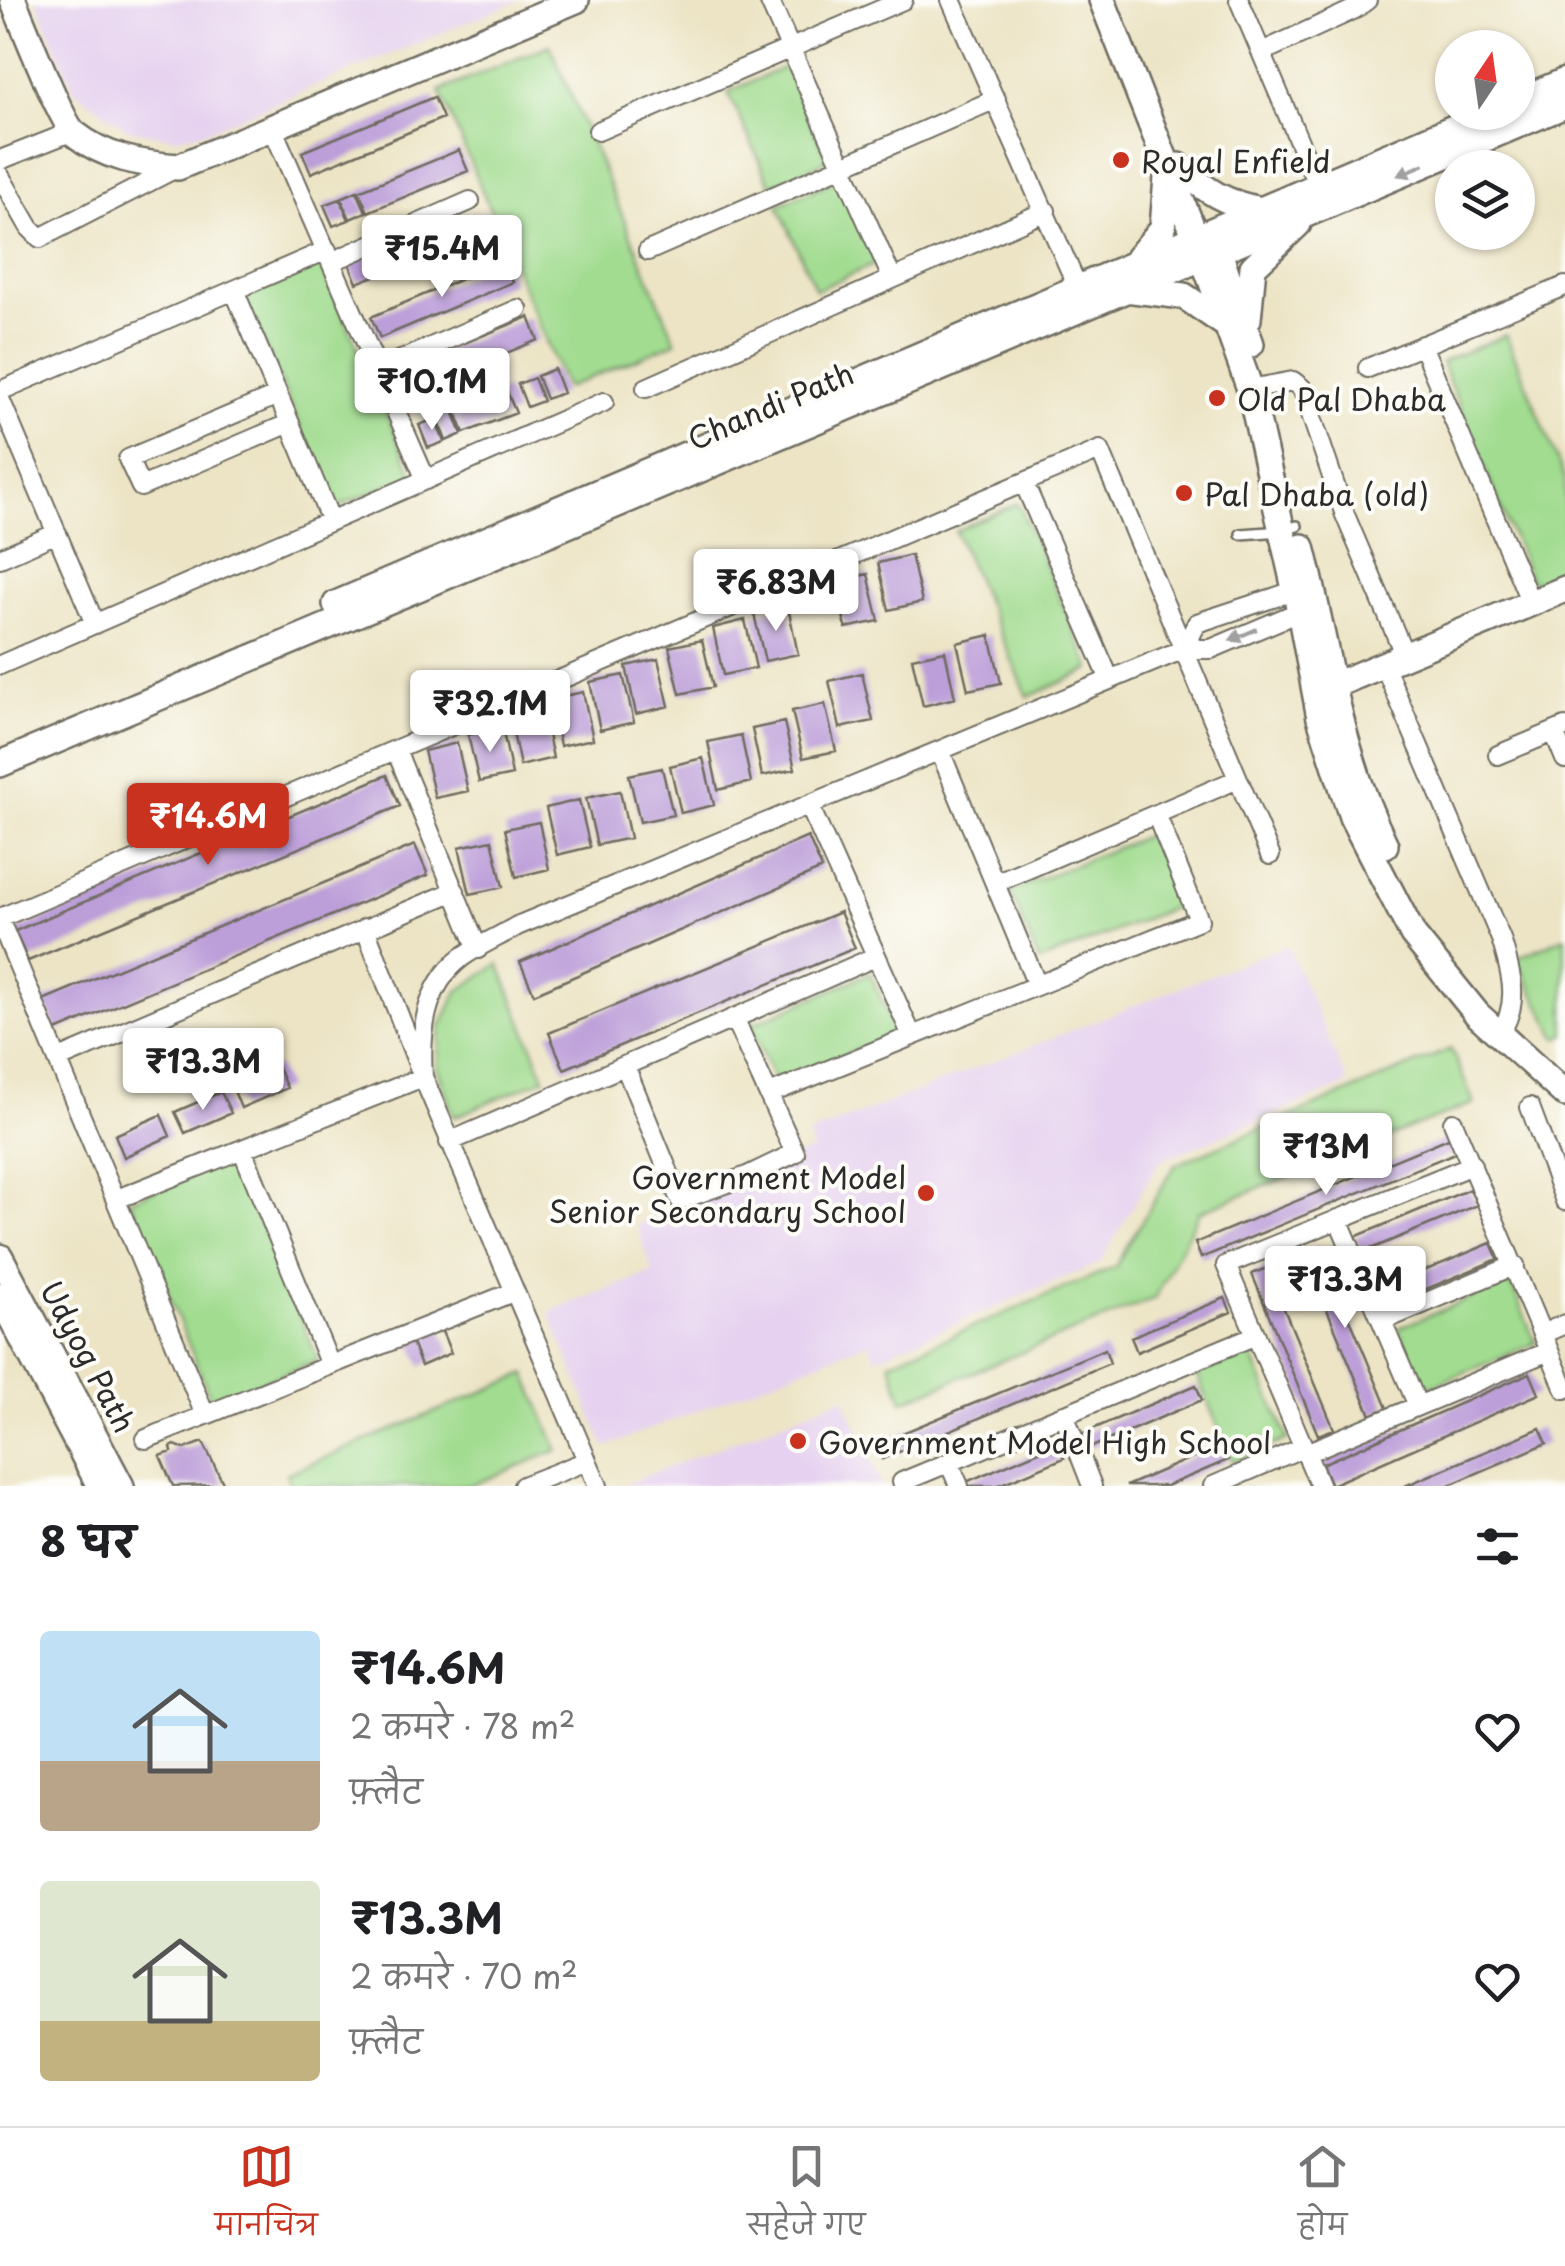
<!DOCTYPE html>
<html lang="hi">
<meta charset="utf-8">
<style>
:root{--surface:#fff;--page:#f2f2f2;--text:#202124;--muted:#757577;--line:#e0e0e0;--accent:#c8321e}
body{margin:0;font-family:"Playpen Sans","Playpen Sans Deva",sans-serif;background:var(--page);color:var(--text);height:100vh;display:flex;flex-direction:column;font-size:38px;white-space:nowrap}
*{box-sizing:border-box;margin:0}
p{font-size:32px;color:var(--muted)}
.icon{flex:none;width:55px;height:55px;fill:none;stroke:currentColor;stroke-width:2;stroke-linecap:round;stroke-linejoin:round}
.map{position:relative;height:1486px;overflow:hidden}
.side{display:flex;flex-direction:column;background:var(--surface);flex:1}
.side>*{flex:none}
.needle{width:65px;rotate:13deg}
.fabs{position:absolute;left:1435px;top:30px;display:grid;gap:20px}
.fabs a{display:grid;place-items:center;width:100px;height:100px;border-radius:50%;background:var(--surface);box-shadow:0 2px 8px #0004;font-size:50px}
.price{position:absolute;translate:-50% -85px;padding:0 22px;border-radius:10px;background:#fff;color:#222;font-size:32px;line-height:65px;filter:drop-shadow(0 2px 5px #0008)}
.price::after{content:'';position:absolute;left:50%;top:60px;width:30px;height:22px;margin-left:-15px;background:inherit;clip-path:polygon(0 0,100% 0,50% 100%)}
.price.selected{background:var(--accent);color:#fff}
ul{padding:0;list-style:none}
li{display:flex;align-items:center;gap:30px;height:250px;padding:0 40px}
li span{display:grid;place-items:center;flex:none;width:280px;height:200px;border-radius:10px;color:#555}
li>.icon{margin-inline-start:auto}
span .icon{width:120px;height:120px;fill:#fffc;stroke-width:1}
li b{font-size:42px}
h2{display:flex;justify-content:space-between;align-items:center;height:120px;padding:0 40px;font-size:42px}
.menu{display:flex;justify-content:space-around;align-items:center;height:140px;border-top:2px solid var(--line);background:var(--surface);font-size:28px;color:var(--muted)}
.menu a{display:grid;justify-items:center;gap:5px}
.menu .selected{color:var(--accent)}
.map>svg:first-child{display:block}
</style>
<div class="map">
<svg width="1565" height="1486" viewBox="0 0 1565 1486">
<rect width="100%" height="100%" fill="#fdfcf7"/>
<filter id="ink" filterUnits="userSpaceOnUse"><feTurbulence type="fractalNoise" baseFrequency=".01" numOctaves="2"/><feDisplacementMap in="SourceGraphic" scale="20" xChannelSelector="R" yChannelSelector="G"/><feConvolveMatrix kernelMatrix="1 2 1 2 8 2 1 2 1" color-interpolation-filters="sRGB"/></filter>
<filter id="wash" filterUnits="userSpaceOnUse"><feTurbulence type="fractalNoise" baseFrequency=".0048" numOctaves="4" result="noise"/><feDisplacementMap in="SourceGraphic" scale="40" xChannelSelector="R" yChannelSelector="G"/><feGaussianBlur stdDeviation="2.25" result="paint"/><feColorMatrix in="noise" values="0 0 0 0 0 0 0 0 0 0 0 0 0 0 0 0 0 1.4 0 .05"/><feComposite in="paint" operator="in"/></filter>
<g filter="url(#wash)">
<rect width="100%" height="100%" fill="#ece4c5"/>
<path fill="#e6d2f0" d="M36,0H520L207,131L175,138L127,129L74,90Z
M1287,945L1348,1084L1159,1161L1101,1262L875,1358L869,1342L605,1447L549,1312L653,1272L637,1225L813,1150L808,1135Z
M844,1397L882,1486H621Z"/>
<path fill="#a1dc90" stroke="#66845e" stroke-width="2.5" d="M550,45L676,342L566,388L440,91Z
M785,67L828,160L771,186L728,92Z
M840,178L877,263L816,290L778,205Z
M321,264L413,475L335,508L244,298Z
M1506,335L1565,479V570L1532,583L1441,362Z
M1018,503L1091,669L1028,697L955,531Z
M1153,833L1182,904L1039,962L1010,891Z
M1565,937V1035L1557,1038L1516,958Z
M499,964L545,1078L454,1117L437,1067L441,1026L458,991Z
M870,973L896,1033L776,1085L750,1025Z
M1451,1049L1474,1103L1199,1212L1155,1298L903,1401L890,1362L1115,1267L1175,1165Z
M236,1158L318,1360L212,1402L130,1200Z
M1510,1282L1536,1343L1424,1389L1398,1328Z
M1250,1351L1288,1439L1233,1462L1196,1374Z
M526,1374L558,1450L470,1486H291L286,1474Z"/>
<g id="blocks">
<path fill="#bc9ed9" d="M434,97L443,118L311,173L302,152Z
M459,150L468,171L368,212L359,191Z
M357,191L366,212L350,219L341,198Z
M340,199L349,220L333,226L324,205Z
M448,218L457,239L392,268L383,248Z
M381,249L390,270L357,283L349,263Z
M504,261L513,282L380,338L371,317Z
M529,317L538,340L400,397L390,373Z
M554,369L563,393L546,399L537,376Z
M534,378L543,401L527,407L518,384Z
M506,389L516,413L464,433L455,410Z
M453,411L462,434L446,441L437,417Z
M435,419L444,442L428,448L419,425Z
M911,555L922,602L889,610L878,563Z
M868,574L879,621L846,628L835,581Z
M788,607L798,654L765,661L754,614Z
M745,620L756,668L723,675L713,628Z
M990,635L1001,683L968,690L957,643Z
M702,640L713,687L680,694L669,647Z
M945,651L955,698L923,706L912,658Z
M658,659L669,706L636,714L626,666Z
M862,673L873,721L840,728L829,681Z
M623,675L634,722L600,730L590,682Z
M583,692L593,739L560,746L550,699Z
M825,704L836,751L803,758L792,711Z
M543,711L553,758L520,766L510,718Z
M784,722L795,769L762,776L752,729Z
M502,727L512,775L479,782L468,735Z
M741,735L751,782L718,790L708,742Z
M457,743L468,791L435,798L424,751Z
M703,758L714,805L681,813L670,766Z
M662,768L673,815L640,822L629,775Z
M387,775L400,806L28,961L15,931Z
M620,791L630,838L597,845L586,798Z
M579,800L590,847L557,855L546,808Z
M539,822L549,869L516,877L505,829Z
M808,837L822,869L534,994L520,962Z
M492,840L503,887L470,894L459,847Z
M415,845L428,875L56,1031L43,1000Z
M840,912L855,948L564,1069L549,1033Z
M277,1066L287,1088L241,1108L232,1086Z
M221,1092L231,1113L185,1133L175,1112Z
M161,1115L170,1136L124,1157L115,1135Z
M1451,1137L1457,1152L1201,1258L1195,1243Z
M1470,1189L1477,1205L1361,1253L1355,1237Z
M1491,1243L1498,1259L1383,1307L1376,1291Z
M1320,1247L1387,1408L1371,1415L1304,1254Z
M1267,1268L1334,1429L1318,1435L1252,1274Z
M1225,1298L1231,1312L1137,1352L1131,1337Z
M441,1329L451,1353L421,1366L411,1341Z
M1105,1349L1110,1363L882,1459L876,1444Z
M1530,1373L1539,1394L1331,1485L1322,1464Z
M1196,1385L1202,1400L1087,1449L1081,1434Z
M1540,1428L1547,1443L1447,1486H1405Z
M203,1442L224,1485L173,1486L160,1456L172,1452L171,1447L175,1445L185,1449Z
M1058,1443L1064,1458L997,1486H967L966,1482Z
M1221,1445L1228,1460L1193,1475L1166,1486H1126Z"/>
</g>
</g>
<g filter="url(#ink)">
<use href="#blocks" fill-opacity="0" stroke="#6f6c61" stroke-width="2.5"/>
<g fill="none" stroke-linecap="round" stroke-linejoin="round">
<g stroke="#6f6c61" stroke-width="14">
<path id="lane" d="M1241,534L1282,531L1297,526"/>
</g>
<g stroke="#6f6c61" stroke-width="22">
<path id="street" d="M769,0L892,278
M951,0L1078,288
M1239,0L1318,186
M1262,52L1355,9L1367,0
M272,127L426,480
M598,131L903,0
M0,160L71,132
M0,176L30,228L40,238L178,167
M648,251L996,99
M331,262L470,201
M234,290L331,521
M1422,345L1531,603
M1368,368L1565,286
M378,370L518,309
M646,388L1046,211
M1250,389L1293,381L1302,388L1345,515L1405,656
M0,391L327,250
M278,395L128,459L141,487L290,423
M0,399L95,624
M1024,483L1110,680
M0,558L57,533
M1184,649L1197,623L1303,588
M0,665L604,402
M1384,665L1501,939C1511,972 1521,1004 1499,1034
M1554,732L1565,759
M396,750L478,949
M940,751L1037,985
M1498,755L1565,727
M809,805L912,1036
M995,883L1238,779
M0,918L1100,450L1270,855
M0,921L205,1415
M59,1059L455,891
M625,1066L680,1200L747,1176L795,1153L734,1018
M769,1094L1199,920L1156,814
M1530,1107L1565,1201
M1453,1122L1565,1389
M449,1142L875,957
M242,1149L330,1365
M117,1199L423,1077L365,928
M1338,1219L1418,1406
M1382,1321L1515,1265
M1542,1334L1565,1324
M1064,1414L1092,1486
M146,1439L513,1292
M1306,1453L1549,1351
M949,1462L959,1486
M902,1482L1256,1335
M523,1486L587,1461
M598,1486L423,1077C420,1034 424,987 461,958C477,946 499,937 517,926L1184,649H1211L1308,608
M1213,1486L1304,1447
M1320,1486L1226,1265L1472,1165"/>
</g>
<g stroke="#6f6c61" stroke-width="30">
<path id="secondary" d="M13,0C22,22 63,125 75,134C105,158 141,164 178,167L576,0
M1102,0L1196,238L1250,389L1300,611L1320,718L1352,817L1413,935L1477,1014L1565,1094
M1518,101L1565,81
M1179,166C1205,191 1226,204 1262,210
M1213,235L1251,344
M1138,258L1163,228L1167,177
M1133,290L1184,296L1228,326
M1248,319L1253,267L1298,224
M1302,547C1328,647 1338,751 1385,845
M336,604L1491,112
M1320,691L1565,589
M0,764L1565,105
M0,1257L121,1486
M0,1296L100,1486"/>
</g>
<use href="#lane" stroke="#fff" stroke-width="9"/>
<use href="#street" stroke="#fff" stroke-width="18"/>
<use href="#secondary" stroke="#fff" stroke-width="25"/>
</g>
<defs><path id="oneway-solid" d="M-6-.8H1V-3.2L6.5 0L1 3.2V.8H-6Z" transform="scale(2.5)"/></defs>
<g fill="#a0a0a0">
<use href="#oneway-solid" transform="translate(1411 170) rotate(157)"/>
<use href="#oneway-solid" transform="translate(1243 635) rotate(157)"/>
</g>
</g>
<g fill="#c8321e" stroke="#fdfcf7" stroke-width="4">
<circle cx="1121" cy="160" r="10"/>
<circle cx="1217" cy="398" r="10"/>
<circle cx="1184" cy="493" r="10"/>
<circle cx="926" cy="1193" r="10"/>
<circle cx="798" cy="1441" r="10"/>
</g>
<g text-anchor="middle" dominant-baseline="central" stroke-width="8" stroke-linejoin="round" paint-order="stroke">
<g font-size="30" fill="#2b2b2b" stroke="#fdfcf7" text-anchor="start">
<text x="1141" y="160">Royal Enfield</text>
<text x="1237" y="398">Old Pal Dhaba</text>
<text x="1204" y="493">Pal Dhaba (old)</text>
<text x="906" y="1176" text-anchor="end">Government Model<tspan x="906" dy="34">Senior Secondary School</tspan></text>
<text x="818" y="1441">Government Model High School</text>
</g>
<g font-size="30" fill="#2b2b2b" stroke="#fdfcf7">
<text transform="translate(770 405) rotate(-23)">Chandi Path</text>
<text transform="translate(89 1356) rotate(62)">Udyog Path</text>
</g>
</g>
</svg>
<div class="fabs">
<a><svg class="needle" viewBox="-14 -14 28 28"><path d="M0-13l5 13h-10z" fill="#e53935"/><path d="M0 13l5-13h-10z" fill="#757577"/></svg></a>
<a><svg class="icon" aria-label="layers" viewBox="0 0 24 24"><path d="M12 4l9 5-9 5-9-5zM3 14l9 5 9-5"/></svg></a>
</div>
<b class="price" style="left:442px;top:300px">₹15.4M</b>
<b class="price" style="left:432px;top:433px">₹10.1M</b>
<b class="price" style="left:776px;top:634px">₹6.83M</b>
<b class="price" style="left:490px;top:755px">₹32.1M</b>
<b class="price selected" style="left:208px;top:868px">₹14.6M</b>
<b class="price" style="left:203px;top:1113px">₹13.3M</b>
<b class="price" style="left:1326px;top:1198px">₹13M</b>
<b class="price" style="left:1345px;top:1331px">₹13.3M</b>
</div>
<section class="side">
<h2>8 घर<svg class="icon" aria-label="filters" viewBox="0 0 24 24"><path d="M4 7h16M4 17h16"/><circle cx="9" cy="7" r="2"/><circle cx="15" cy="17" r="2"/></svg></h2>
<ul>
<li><span style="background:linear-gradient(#bfe0f5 65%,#b9a48a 0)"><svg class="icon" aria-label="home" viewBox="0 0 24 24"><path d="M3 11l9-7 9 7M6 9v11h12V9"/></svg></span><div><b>₹14.6M</b><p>2 कमरे · 78 m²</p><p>फ़्लैट</p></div><svg class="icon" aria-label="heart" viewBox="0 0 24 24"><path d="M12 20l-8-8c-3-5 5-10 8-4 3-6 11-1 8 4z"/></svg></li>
<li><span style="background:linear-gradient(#dfe7d0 70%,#c2b280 0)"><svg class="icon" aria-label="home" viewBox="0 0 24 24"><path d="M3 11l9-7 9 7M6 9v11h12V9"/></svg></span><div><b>₹13.3M</b><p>2 कमरे · 70 m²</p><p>फ़्लैट</p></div><svg class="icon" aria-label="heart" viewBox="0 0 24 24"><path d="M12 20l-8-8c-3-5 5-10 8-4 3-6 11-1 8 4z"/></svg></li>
</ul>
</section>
<nav class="menu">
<a class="selected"><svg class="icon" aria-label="map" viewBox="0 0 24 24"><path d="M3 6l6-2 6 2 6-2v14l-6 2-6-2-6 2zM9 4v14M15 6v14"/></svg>मानचित्र</a>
<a><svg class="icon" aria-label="saved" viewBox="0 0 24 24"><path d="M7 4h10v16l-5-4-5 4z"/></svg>सहेजे गए</a>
<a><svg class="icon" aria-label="home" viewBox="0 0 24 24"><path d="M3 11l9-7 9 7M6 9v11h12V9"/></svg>होम</a>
</nav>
